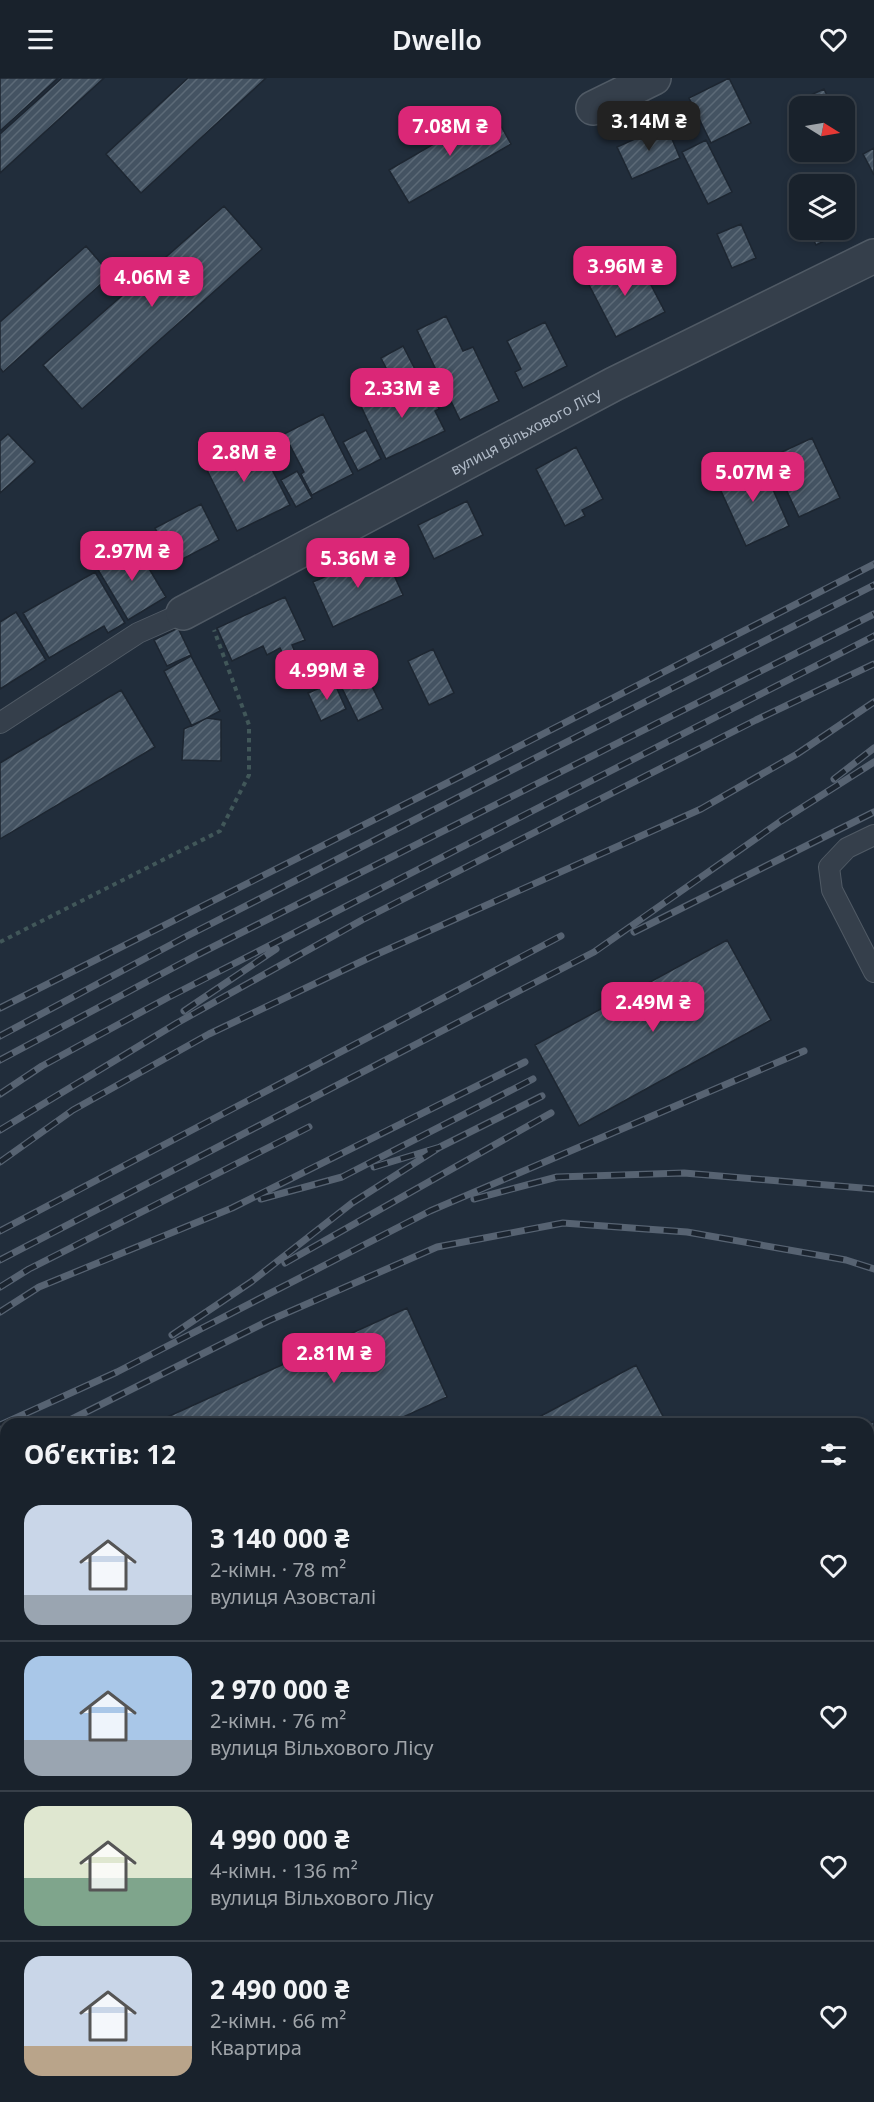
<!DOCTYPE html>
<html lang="uk">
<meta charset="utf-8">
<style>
:root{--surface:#19222c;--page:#222a34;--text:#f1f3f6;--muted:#9fa4a9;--line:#373f48;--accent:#db2777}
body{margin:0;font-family:"Noto Sans",sans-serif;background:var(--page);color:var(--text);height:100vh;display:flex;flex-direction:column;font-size:22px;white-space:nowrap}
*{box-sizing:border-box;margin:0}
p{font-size:20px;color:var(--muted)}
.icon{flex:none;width:33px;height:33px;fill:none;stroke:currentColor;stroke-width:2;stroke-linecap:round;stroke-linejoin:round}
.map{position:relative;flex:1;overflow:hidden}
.drawer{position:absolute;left:0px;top:1340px;width:874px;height:686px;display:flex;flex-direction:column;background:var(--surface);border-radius:18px 18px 0 0;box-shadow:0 3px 9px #0003,0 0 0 2px var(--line)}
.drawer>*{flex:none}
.needle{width:39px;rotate:101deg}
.fabs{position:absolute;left:789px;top:18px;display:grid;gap:12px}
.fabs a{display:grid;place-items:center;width:66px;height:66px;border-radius:12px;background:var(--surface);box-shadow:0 3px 9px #0003,0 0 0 2px var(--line);font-size:30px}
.price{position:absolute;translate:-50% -51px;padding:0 14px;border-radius:12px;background:var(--accent);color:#fff;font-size:20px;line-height:39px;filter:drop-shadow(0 2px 3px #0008)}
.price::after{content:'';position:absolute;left:50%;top:36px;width:18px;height:14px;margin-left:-9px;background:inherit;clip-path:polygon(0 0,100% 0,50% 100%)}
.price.current{background:#222;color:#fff}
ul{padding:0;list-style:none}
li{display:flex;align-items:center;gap:18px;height:150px;padding:0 24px}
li+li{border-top:2px solid var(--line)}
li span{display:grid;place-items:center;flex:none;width:168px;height:120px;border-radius:18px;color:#555}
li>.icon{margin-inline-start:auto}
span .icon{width:72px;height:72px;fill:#fffc;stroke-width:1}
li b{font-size:26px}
h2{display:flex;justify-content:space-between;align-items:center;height:72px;padding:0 24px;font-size:26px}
header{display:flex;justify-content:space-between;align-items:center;height:78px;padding:0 24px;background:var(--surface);font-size:27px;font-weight:600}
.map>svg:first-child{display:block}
</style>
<header><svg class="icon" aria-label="menu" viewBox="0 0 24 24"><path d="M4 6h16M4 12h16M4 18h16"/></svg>Dwello<svg class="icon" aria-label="heart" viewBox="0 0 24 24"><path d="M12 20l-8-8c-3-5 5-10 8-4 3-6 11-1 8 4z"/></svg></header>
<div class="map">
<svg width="874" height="2024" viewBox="0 0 874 2024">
<defs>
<pattern id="building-hatch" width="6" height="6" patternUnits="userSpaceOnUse" patternTransform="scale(1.5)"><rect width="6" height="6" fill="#445362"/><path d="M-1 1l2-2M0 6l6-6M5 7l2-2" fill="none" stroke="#5c6a77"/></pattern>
</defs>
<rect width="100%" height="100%" fill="#212d3b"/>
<path fill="url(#building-hatch)" stroke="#1d2631" stroke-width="1.5" d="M0,0H58L0,53Z
M62,0H104L0,95V56Z
M188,0H266L141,115L106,76Z
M729,0L751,45L711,65L689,20Z
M824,11L832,28H808L804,20Z
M492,32L511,66L409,125L389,92Z
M666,47L680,80L632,101L617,69Z
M706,62L732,114L708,126L682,74Z
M874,70V97L863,76Z
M224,128L262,171L82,331L43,287Z
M844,132L853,149L816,167L809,152H844Z
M741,146L756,180L732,190L717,156Z
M86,168L111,197L3,294L0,290V244Z
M623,182L629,192L640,186L665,234L616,259L586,201Z
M446,238L463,273L473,269L499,323L460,342L417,252Z
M545,244L567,288L523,310L515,294L521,291L507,263Z
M403,268L421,303L399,315L381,280Z
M394,307L400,319L421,308L429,323L435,320L439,331L435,333L445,353L386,381L359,324Z
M323,336L353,396L312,417L301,396L304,394L284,356Z
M366,352L381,381L358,393L343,364Z
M8,356L35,384L0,415V363Z
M218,356L229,380L259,366L290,427L237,453L207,392L210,391L198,366Z
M812,360L840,420L799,439L771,379Z
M576,369L603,421L582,432L585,438L565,448L536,391Z
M760,382L789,448L746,468L716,402Z
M297,393L312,420L296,429L281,402Z
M467,423L483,457L434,481L418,447Z
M201,426L219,462L173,486L155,450Z
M135,467L166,519L128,542L97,490Z
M383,473L403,517L333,549L313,504Z
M95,494L125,545L108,555L104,548L49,580L23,535Z
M285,519L305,562L292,567L297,579L287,584L280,570L267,577L263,568L232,583L217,550Z
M16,534L46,582L0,611V544Z
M178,550L191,577L167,588L154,562Z
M433,571L454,615L429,627L408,583Z
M191,578L220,633L192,648L164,593Z
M364,592L383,631L358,643L339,604Z
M334,604L346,631L321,643L308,615Z
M121,612L155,669L0,761V685Z
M207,640L221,642V683L182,682L184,651Z
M727,862L771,942L579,1048L535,967Z
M407,1230L447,1319L388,1346H152Z
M636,1287L667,1346H526Z
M874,1343V1441L868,1443V1346Z
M3,1423L6,1430V1524L0,1527V1424Z
M874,1540V1718L868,1708V1543Z
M6,1587V1716L0,1719V1590Z
M6,1760V1878L0,1881V1763Z"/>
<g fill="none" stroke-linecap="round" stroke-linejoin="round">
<g stroke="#505a65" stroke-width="22">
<path id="service" d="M0,645L138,555L183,535
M874,757L847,770L829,789L832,812L874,894
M868,1503L874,1500"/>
</g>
<g stroke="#505a65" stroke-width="36">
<g id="minor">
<path d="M593,30L654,0"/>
<path id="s1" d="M183,535L614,306L874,178"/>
</g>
</g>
<path stroke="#415759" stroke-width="4" stroke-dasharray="4.5 4.5" stroke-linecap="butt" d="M0,864L220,753L249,697V647L214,552"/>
<use href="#service" stroke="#353f4b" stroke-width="20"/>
<use href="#minor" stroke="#353f4b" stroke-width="33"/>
<g stroke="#576372" stroke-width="7">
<path id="rail" d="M834,701L874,670
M634,854L874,734
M0,930L461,698L874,486
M184,933L276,871
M0,958L189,857L874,507
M0,982L197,877L874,536
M0,1016L42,988L167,920L874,558
M0,1052L177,945L362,842L756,642L874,586
M0,1084L73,1032L209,956L373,878L701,731L797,676L874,624
M374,1089L440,1069L542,1018
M261,1121L342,1099L533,1001
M474,1121L557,1099L684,1095L874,1111
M0,1153L561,858
M0,1182L594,874L781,743L874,684
M285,1185L551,1035
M0,1209L29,1191L309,1049
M0,1234L39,1209L232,1130L525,984
M172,1257L251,1204L352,1125L440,1069
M62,1346L268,1243L437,1169L563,1145L687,1154L846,1182L874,1191
M0,1347L117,1294L430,1133L804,973
M0,1377L6,1374
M0,1552L6,1549
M0,1740L6,1737"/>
</g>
<use href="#rail" stroke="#1b242f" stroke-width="4.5" stroke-dasharray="14" stroke-linecap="butt"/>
</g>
<g text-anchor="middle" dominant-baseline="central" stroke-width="5" stroke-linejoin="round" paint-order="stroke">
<g font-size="15" fill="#b0bac7" stroke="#1b242f">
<text stroke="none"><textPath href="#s1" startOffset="388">вулиця Вільхового Лісу</textPath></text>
</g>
</g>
</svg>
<div class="fabs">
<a><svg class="needle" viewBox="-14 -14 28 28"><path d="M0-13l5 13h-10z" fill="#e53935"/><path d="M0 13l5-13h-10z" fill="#9fa4a9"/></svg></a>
<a><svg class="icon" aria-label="layers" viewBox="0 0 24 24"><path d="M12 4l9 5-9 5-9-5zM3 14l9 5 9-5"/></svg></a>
</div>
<b class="price current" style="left:649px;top:74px">3.14M ₴</b>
<b class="price" style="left:450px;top:79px">7.08M ₴</b>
<b class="price" style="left:625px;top:219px">3.96M ₴</b>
<b class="price" style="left:152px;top:230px">4.06M ₴</b>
<b class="price" style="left:402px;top:341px">2.33M ₴</b>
<b class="price" style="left:244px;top:405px">2.8M ₴</b>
<b class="price" style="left:753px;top:425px">5.07M ₴</b>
<b class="price" style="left:132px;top:504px">2.97M ₴</b>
<b class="price" style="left:358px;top:511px">5.36M ₴</b>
<b class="price" style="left:327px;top:623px">4.99M ₴</b>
<b class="price" style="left:653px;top:955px">2.49M ₴</b>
<b class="price" style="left:334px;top:1306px">2.81M ₴</b>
<section class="drawer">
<h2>Об’єктів: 12<svg class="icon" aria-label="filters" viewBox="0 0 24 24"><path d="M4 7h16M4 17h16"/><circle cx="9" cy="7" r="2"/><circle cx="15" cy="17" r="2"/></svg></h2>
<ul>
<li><span style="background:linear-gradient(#c9d6e8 75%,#9aa5b1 0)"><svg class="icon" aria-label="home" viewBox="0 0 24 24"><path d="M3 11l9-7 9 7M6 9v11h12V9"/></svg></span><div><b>3 140 000 ₴</b><p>2-кімн. · 78 m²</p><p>вулиця Азовсталі</p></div><svg class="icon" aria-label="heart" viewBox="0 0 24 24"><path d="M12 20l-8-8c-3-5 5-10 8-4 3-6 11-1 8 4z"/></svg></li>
<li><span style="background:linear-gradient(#a9c7e8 70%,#9aa5b1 0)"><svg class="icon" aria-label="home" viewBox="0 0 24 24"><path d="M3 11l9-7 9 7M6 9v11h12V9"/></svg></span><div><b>2 970 000 ₴</b><p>2-кімн. · 76 m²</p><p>вулиця Вільхового Лісу</p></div><svg class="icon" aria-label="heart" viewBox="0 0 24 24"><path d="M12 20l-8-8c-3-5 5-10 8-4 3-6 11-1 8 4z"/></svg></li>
<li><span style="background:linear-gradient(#dfe7d0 60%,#7fa58c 0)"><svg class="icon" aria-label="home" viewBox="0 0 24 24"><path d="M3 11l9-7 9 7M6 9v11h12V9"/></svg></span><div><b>4 990 000 ₴</b><p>4-кімн. · 136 m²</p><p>вулиця Вільхового Лісу</p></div><svg class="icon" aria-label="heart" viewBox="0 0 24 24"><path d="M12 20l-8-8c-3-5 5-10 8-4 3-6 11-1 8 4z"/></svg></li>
<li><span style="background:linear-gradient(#c9d6e8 75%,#b9a48a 0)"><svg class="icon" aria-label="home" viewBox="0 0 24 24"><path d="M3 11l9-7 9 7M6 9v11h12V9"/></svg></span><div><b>2 490 000 ₴</b><p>2-кімн. · 66 m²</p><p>Квартира</p></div><svg class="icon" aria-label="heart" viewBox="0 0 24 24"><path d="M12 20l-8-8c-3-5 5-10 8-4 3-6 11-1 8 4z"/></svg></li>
</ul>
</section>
</div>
